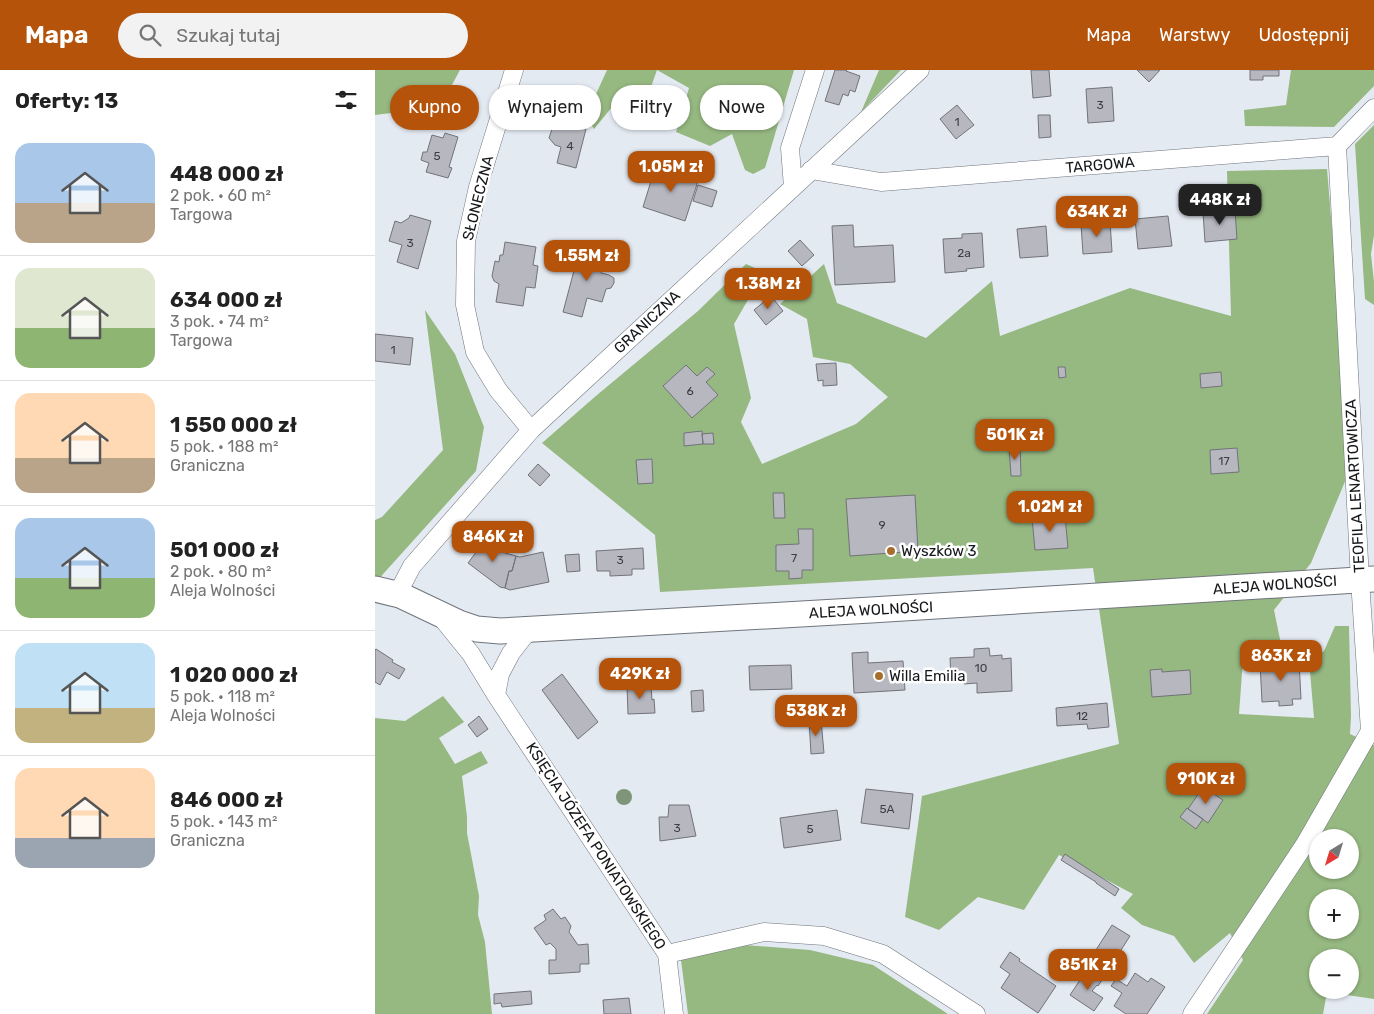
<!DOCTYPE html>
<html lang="pl">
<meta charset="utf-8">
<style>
:root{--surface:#fff;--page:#f2f2f2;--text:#222;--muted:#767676;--line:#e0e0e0;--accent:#b45309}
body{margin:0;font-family:Rubik,sans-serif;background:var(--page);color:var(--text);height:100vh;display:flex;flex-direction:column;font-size:19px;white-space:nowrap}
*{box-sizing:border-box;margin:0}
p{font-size:16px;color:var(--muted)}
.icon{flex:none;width:28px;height:28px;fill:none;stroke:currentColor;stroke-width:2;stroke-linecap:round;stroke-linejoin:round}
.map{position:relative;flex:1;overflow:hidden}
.details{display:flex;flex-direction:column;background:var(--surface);width:375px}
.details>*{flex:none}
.guide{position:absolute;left:15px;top:15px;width:475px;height:45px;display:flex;gap:10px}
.needle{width:32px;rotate:218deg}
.controls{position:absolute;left:934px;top:759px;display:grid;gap:10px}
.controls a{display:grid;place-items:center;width:50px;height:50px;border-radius:50%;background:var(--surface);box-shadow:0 1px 4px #0004;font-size:25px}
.price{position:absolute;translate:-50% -42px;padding:0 11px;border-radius:10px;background:var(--accent);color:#fff;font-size:16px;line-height:32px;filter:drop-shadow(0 1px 2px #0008)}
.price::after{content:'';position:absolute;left:50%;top:30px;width:15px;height:11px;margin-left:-8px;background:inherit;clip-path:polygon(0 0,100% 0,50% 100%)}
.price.on{background:#222;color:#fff}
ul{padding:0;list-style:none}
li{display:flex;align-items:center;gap:15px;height:125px;padding:0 15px}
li+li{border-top:1px solid var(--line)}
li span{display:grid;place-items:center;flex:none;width:140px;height:100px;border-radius:15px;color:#555}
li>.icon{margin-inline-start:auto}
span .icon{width:60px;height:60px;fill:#fffc;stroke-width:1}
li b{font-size:21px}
h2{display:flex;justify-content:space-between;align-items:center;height:60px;padding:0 15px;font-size:21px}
.pill{padding:0 18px;border-radius:22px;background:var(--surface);box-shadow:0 1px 4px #0004;font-size:18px;line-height:45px}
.pill.on{background:var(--accent);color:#fff}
header{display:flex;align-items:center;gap:30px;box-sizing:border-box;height:70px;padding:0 25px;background:var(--accent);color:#fff}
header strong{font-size:24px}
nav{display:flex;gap:28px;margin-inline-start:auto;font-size:18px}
.search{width:350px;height:45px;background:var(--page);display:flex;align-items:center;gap:12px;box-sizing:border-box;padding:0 18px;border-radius:28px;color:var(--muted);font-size:19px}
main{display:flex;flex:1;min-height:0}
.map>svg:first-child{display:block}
</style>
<header>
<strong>Mapa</strong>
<div class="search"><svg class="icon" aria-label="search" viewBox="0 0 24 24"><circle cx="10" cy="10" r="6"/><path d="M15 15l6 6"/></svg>Szukaj tutaj</div>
<nav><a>Mapa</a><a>Warstwy</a><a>Udostępnij</a></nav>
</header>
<main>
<section class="details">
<h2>Oferty: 13<svg class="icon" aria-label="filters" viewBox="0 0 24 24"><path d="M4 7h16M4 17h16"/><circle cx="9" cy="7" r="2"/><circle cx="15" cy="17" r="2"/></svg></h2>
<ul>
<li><span style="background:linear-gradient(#a9c7e8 60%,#b9a48a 0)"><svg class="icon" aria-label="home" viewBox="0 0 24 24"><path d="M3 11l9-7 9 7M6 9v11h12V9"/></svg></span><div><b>448 000 zł</b><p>2 pok. · 60 m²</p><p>Targowa</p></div></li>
<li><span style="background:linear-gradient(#dfe7d0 60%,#8fb573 0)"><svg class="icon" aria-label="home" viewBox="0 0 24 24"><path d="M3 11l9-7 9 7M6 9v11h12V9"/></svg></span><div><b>634 000 zł</b><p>3 pok. · 74 m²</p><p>Targowa</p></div></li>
<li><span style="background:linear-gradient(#ffd9b3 65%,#b9a48a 0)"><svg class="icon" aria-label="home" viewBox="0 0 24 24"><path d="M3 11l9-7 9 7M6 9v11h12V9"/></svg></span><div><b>1 550 000 zł</b><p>5 pok. · 188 m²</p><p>Graniczna</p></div></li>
<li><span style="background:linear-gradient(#a9c7e8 60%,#8fb573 0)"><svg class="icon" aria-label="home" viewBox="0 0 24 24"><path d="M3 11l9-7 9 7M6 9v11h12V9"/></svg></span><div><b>501 000 zł</b><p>2 pok. · 80 m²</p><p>Aleja Wolności</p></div></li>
<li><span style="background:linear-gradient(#bfe0f5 65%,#c2b280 0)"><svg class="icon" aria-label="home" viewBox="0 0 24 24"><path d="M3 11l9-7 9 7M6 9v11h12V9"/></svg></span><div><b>1 020 000 zł</b><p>5 pok. · 118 m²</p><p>Aleja Wolności</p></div></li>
<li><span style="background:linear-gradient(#ffd9b3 70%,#9aa5b1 0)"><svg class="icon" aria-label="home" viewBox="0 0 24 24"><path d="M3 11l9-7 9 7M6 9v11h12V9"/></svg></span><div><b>846 000 zł</b><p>5 pok. · 143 m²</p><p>Graniczna</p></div></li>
</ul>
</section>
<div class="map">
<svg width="999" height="944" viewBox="0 0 999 944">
<rect width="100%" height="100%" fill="#e4eaf2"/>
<path fill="#96b881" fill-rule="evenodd" d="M0,0H85L65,37L0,45Z
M232,0H419L390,98L378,104L370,100L357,64L335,76L301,62L314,18L282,0L266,45L237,37L219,59L211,46Z
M504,0H526L486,42Z
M916,0H999V16L959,57L870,56L869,40L911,35Z
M999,55V165L996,184L999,212V235L990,229L980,74Z
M952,99L968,291L971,409L936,493L899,540L907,579L868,589L864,644L939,648L934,590L949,581L960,556H974L976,646L975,664L999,675V929L952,922L948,944H832L868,890L855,863L819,893L799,866L767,855L746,838L758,824L684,785L649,840L603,827L564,860L530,847L547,726L744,674L718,498L285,522L280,465L167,373L222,325L323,241L371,194L389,202L359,254L376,328L366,352L387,394L481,354L513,327L475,294L438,287L432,249L405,234L449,194L462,233L551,268L617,211L625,266L755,218L856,246L852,101ZM942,768H975V800H942ZM942,828H975V860H942ZM942,888H975V920H942Z
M50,240L80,284L109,357L101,401L0,513V450L7,447L68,380Z
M68,626L89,652L64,668L80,694L106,681L113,693L87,706L92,747V763L104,826L103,845L110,872L117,944H0V648L30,651Z
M370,875L435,880L498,895L573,944H313L306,890Z"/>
<path fill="#b7b7c0" stroke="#72727a" d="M460,0H472L471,1L485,6L480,22L475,20L473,26L468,24L464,35L450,31Z
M656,0H674L676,26L658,28Z
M762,0H785L774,12Z
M875,0H904V6H888V10H875Z
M737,17L739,51L713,53L711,19Z
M582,35L599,55L581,69L565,49Z
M663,45H675L676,67L664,68Z
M185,53L211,59L201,98L182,93L186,77L180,75L174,68L177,59Z
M70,63L83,67L74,97L77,98L73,108L51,102L54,93L46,90L48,82H52L57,65L68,68Z
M281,95L324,108L310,151L268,137Z
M323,115L342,121L337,137L318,131Z
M860,140L862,169L830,172L828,142Z
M35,145L56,151L43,199L22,192L27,175L14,171L20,151L26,153L34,148Z
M793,146L797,176L763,179L760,149Z
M735,151L737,182L708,184L706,154Z
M478,155L479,177L518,175L520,212L460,215L457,156Z
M671,156L673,186L645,188L642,159Z
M607,163L609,197L591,199L592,201L570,203L568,169L587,168V164Z
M425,170L439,185L427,196L413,181Z
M130,172L161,177L158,195L163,196L160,218L151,217L148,236L121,232L124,214L119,211L117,206L120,191L124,192L125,185H128Z
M205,178L231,185L226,203L234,205L239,208V213L236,218L231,219L227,232L212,228L207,247L188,242Z
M396,226L408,241L391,255L379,240Z
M0,264L38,268L35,295L0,291Z
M461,293L462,315L448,316V310L443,311L441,294Z
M311,295L322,306L332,297L340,304L331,312L343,325L317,348L288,316Z
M683,297H690L691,307L684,308Z
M846,302L847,316L826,318L825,304Z
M327,361L328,374L309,376V363Z
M338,363L339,374H328L327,364Z
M634,376H645L646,406H636Z
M862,378L864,402L836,404L835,380Z
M277,389L278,413L263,414L261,390Z
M163,394L175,405L165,416L153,405Z
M398,423H409L410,448H399Z
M540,425L543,481L475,486L471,429Z
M690,446L693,478L660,480L657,448Z
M423,459H438V500H427V508L414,509V501H401V475L424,474Z
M111,469L130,483L141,486L137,501H134L130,518L125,517L93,493Z
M268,478L269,499H257V505L235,506V501H222L221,481Z
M168,482L174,512L135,520L130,518L134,501H137L141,486L145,487Z
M204,484L205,501L192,502L190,485Z
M614,578L615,586L627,585V589L636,588L637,621L602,623V613L589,614V607H576L575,588L599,587V579Z
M1,579L18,590L17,592L30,599L24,609L12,602L5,615L0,612V580Z
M493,582V593L528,591L530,620L479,623L477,583Z
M924,591L926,629H917L918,635L904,636V631L887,632L885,593Z
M416,595L417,619L375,620L374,596Z
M787,599V602L815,600L816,624L777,627L775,600Z
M187,604L223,652L203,669L167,620Z
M276,615L277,630L279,629L280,643L253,644L252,616Z
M328,620L329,641L317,642L316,621Z
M732,633L734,657L713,659L712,654L682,656L681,638Z
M104,646L113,659L102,667L93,655Z
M434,650H446L449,683L436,684Z
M828,717L848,730L833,753L813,739Z
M491,719L538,724L534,759L486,753Z
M294,735H314L321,766L285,771L284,747H293Z
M812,738L828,749L821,759L805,747Z
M462,740L466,770L409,778L405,748Z
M690,784L744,819L740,826L721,813V812L686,790Z
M178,839L186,849L190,847L196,856L194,862L203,875L213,874L214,894H205V902L174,904V890H181V879L175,873L171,875L159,858L171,850L169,845Z
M737,855L755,866L737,894L719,883Z
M635,882L645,889L644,891L681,916L663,943L626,918L635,904L625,897Z
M711,901L727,910L723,916L722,915L717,921L728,928L719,941L695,925Z
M760,903L773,912L776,908L790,917L772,944H751L739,936L747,923L736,916L741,909L752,916Z
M156,921L157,934L127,937L126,933L119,934V924Z
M254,928L256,944H229L228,930Z"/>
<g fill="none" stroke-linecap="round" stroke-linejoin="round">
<g stroke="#70757c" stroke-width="19">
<path id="street" d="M139,0L103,117L91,171L90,235L100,282L123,320L156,360
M436,100L506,112L962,76L999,38
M418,117L415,78L440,0
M25,525L26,517L37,496L156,360L545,0
M66,547L96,584L121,625L292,884L299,944
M121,625L125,604L136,583L154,560
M292,884L389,862L449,866L508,884L601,944
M817,944L930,774L995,661L985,510L962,76"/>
</g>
<g stroke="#70757c" stroke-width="27">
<path id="secondary" d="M0,519L25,525L84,553L102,559L125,561L496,540L999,509"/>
</g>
<use href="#street" stroke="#fff" stroke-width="18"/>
<use href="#secondary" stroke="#fff" stroke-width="25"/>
</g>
<circle fill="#7f9478" cx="249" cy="727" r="8"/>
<g fill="#a66e2b" stroke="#fff" stroke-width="2">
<circle cx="516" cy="481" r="5"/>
<circle cx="504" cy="606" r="5"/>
</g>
<g text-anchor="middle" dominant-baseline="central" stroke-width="5" stroke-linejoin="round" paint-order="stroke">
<g font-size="12" fill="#3e3f44">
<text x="725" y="35">3</text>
<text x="582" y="52">1</text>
<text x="195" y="76">4</text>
<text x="62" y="86">5</text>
<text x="35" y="173">3</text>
<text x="589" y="183">2a</text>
<text x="18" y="280">1</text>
<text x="315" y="321">6</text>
<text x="849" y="391">17</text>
<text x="507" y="455">9</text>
<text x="419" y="488">7</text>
<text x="245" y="490">3</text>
<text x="606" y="598">10</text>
<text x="707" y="646">12</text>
<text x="512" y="739">5A</text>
<text x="302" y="758">3</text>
<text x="435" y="759">5</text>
</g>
<g font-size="15" fill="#15171a" stroke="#fff">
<text transform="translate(725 95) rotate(-5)">TARGOWA</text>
<text transform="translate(103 128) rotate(-76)">SŁONECZNA</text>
<text transform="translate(272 252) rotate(-43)">GRANICZNA</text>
<text transform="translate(980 416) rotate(-93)">TEOFILA LENARTOWICZA</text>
<text transform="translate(900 515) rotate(-4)">ALEJA WOLNOŚCI</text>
<text transform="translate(496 540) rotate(-3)">ALEJA WOLNOŚCI</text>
<text transform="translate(221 776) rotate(57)">KSIĘCIA JÓZEFA PONIATOWSKIEGO</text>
</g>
<g font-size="15" fill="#15171a" stroke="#fff" text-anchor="start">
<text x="526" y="481">Wyszków 3</text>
<text x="514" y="606">Willa Emilia</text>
</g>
</g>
</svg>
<div class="controls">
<a><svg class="needle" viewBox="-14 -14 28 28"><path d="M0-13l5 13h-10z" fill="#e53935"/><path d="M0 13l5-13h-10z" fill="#767676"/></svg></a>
<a>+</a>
<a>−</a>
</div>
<b class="price" style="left:296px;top:123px">1.05M zł</b>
<b class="price on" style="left:845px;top:156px">448K zł</b>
<b class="price" style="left:722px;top:168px">634K zł</b>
<b class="price" style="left:212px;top:212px">1.55M zł</b>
<b class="price" style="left:393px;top:240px">1.38M zł</b>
<b class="price" style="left:640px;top:391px">501K zł</b>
<b class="price" style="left:675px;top:463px">1.02M zł</b>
<b class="price" style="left:118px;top:493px">846K zł</b>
<b class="price" style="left:906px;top:612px">863K zł</b>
<b class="price" style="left:265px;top:630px">429K zł</b>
<b class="price" style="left:441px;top:667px">538K zł</b>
<b class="price" style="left:831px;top:735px">910K zł</b>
<b class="price" style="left:713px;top:921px">851K zł</b>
<div class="guide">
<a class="pill on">Kupno</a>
<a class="pill">Wynajem</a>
<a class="pill">Filtry</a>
<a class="pill">Nowe</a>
</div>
</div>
</main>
